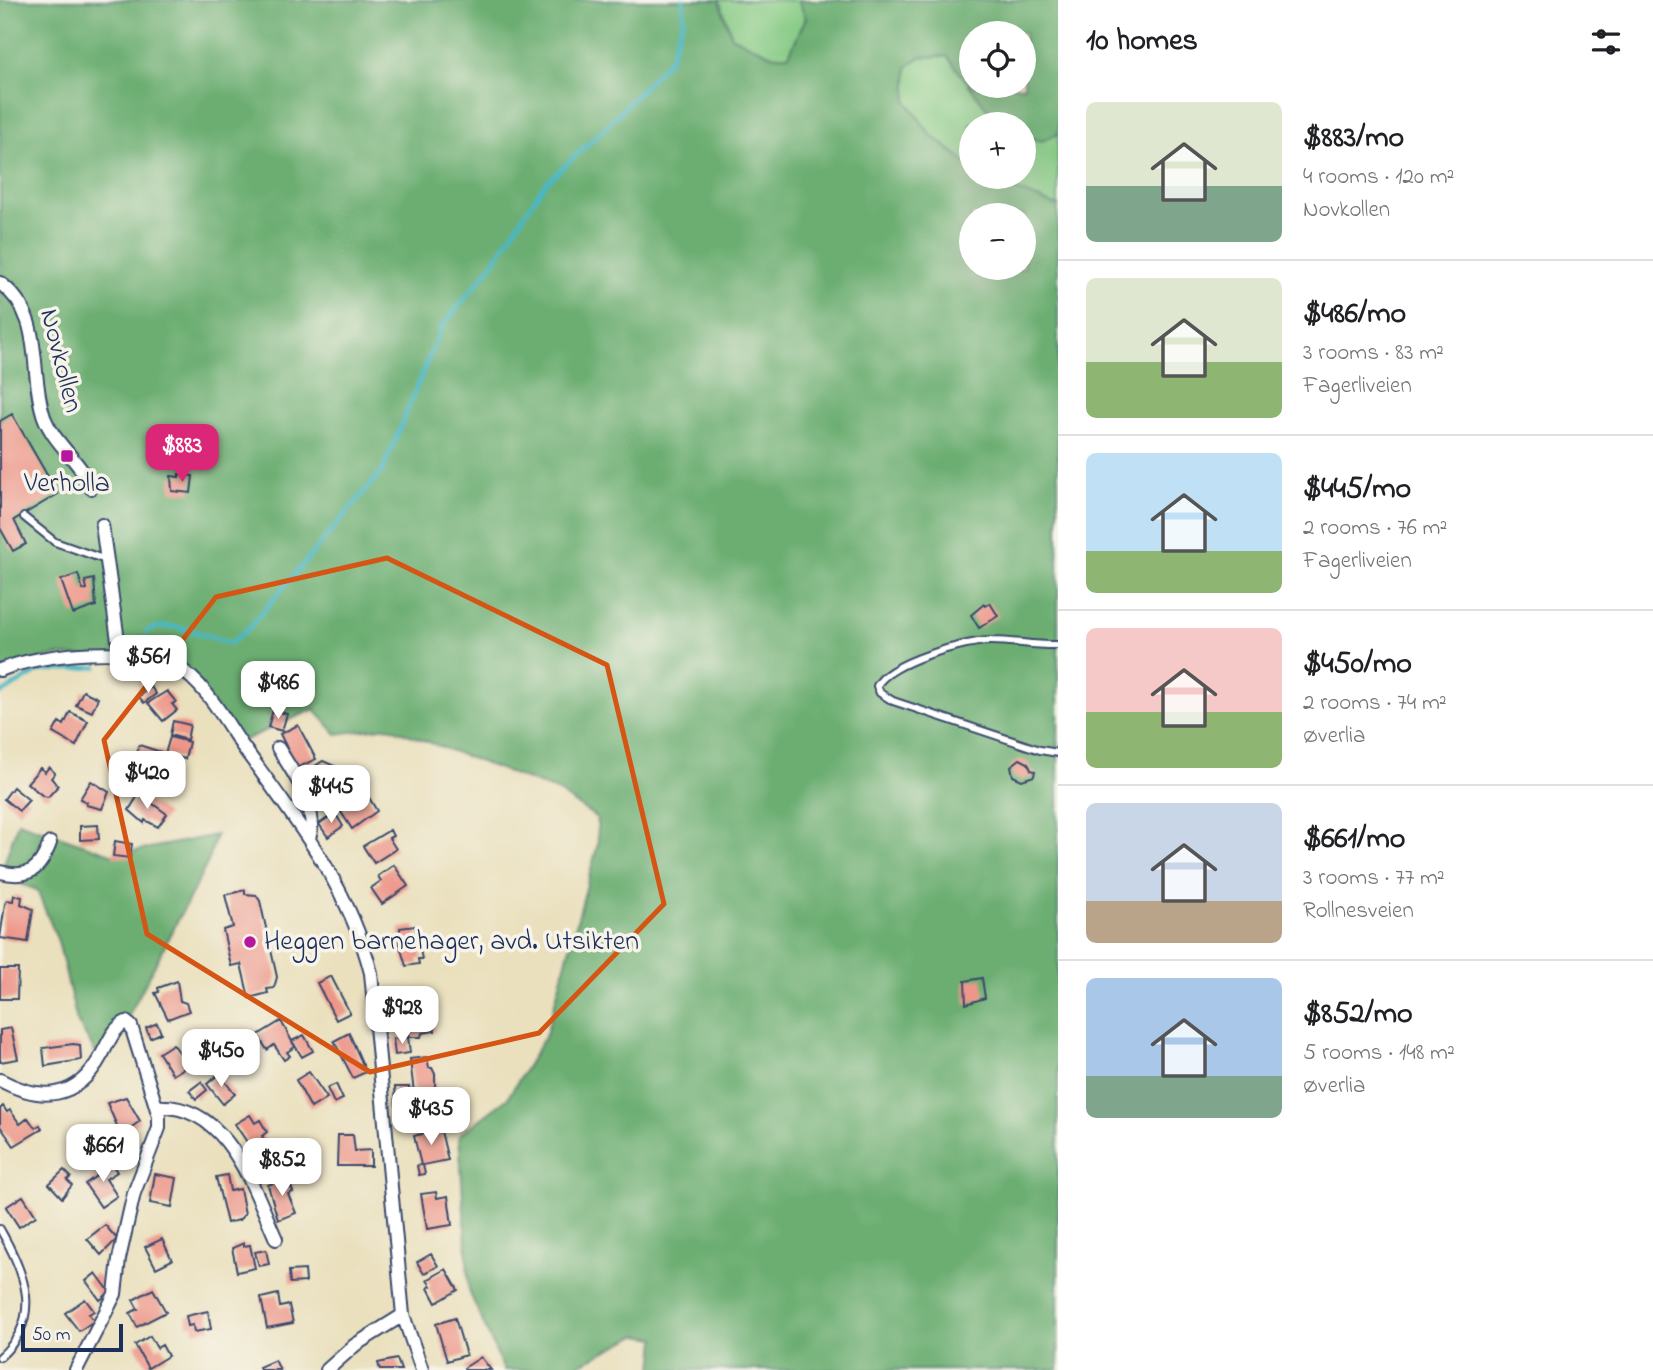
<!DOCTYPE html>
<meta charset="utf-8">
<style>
:root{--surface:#fff;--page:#f2f2f2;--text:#202124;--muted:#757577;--line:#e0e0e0;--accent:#db2777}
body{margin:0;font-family:"Indie Flower",sans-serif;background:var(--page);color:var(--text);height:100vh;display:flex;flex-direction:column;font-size:26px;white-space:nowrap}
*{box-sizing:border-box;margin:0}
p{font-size:23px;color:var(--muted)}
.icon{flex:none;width:38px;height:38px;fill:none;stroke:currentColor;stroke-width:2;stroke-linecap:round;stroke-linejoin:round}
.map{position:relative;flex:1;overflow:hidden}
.details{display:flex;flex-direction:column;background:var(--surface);width:595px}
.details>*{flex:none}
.tools{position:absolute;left:959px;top:21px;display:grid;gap:14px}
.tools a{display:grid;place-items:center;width:77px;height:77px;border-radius:50%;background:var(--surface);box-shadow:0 7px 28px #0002;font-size:35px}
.scale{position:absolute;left:21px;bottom:18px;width:102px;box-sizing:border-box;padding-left:7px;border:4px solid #1b2f5e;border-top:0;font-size:19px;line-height:24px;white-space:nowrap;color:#1b2f5e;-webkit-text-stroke:5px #f7f3e8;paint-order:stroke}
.price{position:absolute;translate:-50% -60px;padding:0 16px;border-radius:14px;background:#fff;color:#222;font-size:23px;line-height:46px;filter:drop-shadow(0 2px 4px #0008)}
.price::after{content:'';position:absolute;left:50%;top:42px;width:21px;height:16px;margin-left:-10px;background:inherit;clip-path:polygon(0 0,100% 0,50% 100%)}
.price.selected{background:var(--accent);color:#fff}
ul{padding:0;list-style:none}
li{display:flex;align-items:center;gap:21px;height:175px;padding:0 28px}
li+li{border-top:2px solid var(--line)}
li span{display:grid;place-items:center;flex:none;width:196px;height:140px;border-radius:10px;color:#555}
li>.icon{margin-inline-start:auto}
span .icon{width:84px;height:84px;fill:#fffc;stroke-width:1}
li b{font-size:30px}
h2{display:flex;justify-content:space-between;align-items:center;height:84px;padding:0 28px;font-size:30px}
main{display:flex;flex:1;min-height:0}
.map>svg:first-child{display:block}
</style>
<main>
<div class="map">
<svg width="1058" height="1370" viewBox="0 0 1058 1370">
<rect width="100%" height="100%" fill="#f7f3e8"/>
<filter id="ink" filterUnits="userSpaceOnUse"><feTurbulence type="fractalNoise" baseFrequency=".0143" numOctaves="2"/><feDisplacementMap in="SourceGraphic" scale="14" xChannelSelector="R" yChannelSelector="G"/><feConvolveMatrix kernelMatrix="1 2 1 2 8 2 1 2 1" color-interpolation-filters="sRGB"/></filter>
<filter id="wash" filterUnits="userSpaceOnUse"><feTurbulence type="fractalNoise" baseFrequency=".00686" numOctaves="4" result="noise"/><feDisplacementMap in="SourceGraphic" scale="28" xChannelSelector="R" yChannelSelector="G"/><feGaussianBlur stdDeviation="1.57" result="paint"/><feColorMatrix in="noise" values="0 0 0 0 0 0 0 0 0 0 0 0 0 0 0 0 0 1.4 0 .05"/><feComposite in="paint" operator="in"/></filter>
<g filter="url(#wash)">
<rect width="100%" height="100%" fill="#eae0bd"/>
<path fill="#85ca84" stroke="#507c71" stroke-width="2" d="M719,0H798L806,18L789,55L774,56L732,37Z
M947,56L999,124H971V166L931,135L907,102V67L920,57Z
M1058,134V206L994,184L984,177H1024V136L1041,141Z"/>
<path fill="#6cae72" stroke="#446e68" stroke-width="2" fill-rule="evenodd" d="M0,0H719L732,37L774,56L789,55L806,18L798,0H1058V134L1041,141L1024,136V124H999L947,56L920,57L907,67V102L931,135L971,166V177C987,177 1038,199 1058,206V1370H653L656,1338L637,1335L569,1370H504L469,1291L459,1135L507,1099L546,1035L598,844L597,818L557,791L389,727L336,734L314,709L240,742L176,663L57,655L0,671ZM971,33H1024V86H971ZM971,215H1024V268H971Z
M18,822L114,855L216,835L208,862L126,1021L98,1057L77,1021L58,941L37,890L0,876Z"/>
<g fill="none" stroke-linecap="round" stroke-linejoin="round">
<path stroke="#4ab7c4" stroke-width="4.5" d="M146,632C168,617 205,637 231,643L249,628L383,470L441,328L491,266L543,186L606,127L669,60L684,18L683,0
M0,694L39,671L97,667"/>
</g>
<g id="blocks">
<path fill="#ed9689" d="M12,414L58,494L14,520L26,544L13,551L0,528V421Z
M179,474L193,476L191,493L172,491L171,476L179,477Z
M78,574L83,590L87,589L85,581L94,579L96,606L73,614L61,580Z
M990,603L998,616L979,628L971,615L984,604L985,606Z
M151,687L156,694L144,703L139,697Z
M83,691L98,698L92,712L76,705Z
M167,691L176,702L172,704L177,710L163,721L148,703Z
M273,710L287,714L282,731L268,727Z
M70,712L88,721L76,746L53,733L59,722L64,725Z
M173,721L190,725L187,740L170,735Z
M298,725L316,759L297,768L280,734Z
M170,737L189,742L185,759L165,754Z
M139,745L164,753L159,771L151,769L150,772L134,764Z
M1020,759L1028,763L1031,770L1035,771L1034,776L1022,780L1013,776L1011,766Z
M323,761L339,768L350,785L331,798L325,788L315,793L304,773Z
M49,767L55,773L51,778L58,786L48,797L43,796L27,783L40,768L45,772Z
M122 781a7 7 0 1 1 14 0a7 7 0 1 1-14 0Z
M91,781L109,792L102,809L86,805L87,802L80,799Z
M13,787L29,800L19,811L4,799Z
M139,794L167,814L158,827L145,820L144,823L129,810Z
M368,796L377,811L352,829L341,812Z
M335,813L343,826L328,837L319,824Z
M98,825L99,839L80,840V826Z
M390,830L393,836L389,838L396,849L374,863L363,846Z
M115,841L132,844L130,858L113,856Z
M394,865L408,886L382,904L371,888L381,881L378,876Z
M245,890V894L256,895L260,901L277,977L274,988L267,989L268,993L249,998L241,964L231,966L223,930L233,927L225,895Z
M14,895L22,897L21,904L33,909L28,942L0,938L5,904L7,900L13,901Z
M415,926L422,959H418L419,964L406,966L399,943L400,928Z
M0,969H18L17,999H0Z
M331,976L350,1013L336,1020L317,983Z
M982,978L985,998L966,1004L965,981Z
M177,981L180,1001L186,1003L189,1011L168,1019L155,993L159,992L158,988Z
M425,1008L427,1024L434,1023L435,1031L422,1033L421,1037H408L405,1013Z
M281,1021L295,1047L287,1052L290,1056L284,1060L274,1045L267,1050L258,1035Z
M157,1023L161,1033L150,1038L146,1028Z
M11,1028L18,1059L0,1062V1030Z
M349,1033L366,1072L353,1078L334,1041Z
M304,1035L313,1051L302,1057L292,1041Z
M408,1037L410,1053L395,1055L393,1039Z
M73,1044L80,1045L81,1060L45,1066L43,1048Z
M173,1044L189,1065L173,1075L159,1053Z
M427,1057L429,1068H432L435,1074V1091L414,1093L410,1059Z
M309,1072L327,1098L311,1108L296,1080Z
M219,1074L235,1094L223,1104L207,1084Z
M201,1082L207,1090L196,1099L189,1091Z
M336,1084L343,1099L334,1103L327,1088Z
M395,1087H409L410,1104L396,1105Z
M126,1097L140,1121L121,1135L107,1103Z
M3,1106L7,1112L10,1110L20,1124L28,1118L35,1128L40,1125L42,1129L14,1146L0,1126V1109Z
M250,1115L255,1123L260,1120L267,1132L262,1136L266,1142L253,1151L235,1124Z
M439,1123L448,1160L423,1165L425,1174L419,1175L417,1166L421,1165L414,1136L426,1133L425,1126Z
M338,1135H353L355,1151L371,1150V1166H337Z
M95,1137L105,1152L91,1161L81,1147Z
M108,1158L117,1172L106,1179L117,1196L101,1207L85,1184L102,1172L97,1166Z
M64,1170L71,1177L67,1180L72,1185L62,1198L49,1184Z
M155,1174L177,1178L172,1207L150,1203Z
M227,1175L230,1191L240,1189L245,1214L239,1220L227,1223L216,1177Z
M287,1177L293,1192L288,1194L296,1213L278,1220L268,1185Z
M436,1192L437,1198L448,1196L452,1225L427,1229L421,1194Z
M23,1196L36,1216L19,1227L6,1207Z
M105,1225L117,1239L101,1255L87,1239Z
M162,1239L172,1260L156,1268L145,1247Z
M244,1243V1246L250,1245L255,1268L237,1272L232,1248Z
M266,1250L269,1264L259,1266L255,1252Z
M431,1254L438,1266L424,1274L417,1262Z
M446,1269L458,1290L436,1303L428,1288L431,1286L427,1280Z
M305,1270L306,1282L290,1283L289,1271Z
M96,1273L110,1292L100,1300L86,1281Z
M153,1289L166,1312L137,1327L130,1313L138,1309L133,1300Z
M278,1294L280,1307L289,1305L293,1323L267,1328L261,1298Z
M85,1299L94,1311L89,1314L94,1321L79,1331L65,1313Z
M208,1311L211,1329L194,1332L193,1325L188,1326L186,1316Z
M455,1318L466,1355L447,1361L436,1324Z
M150,1336L157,1348L162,1345L168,1356L148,1368L135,1345Z
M481,1357L491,1370H465L464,1368Z
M397,1359L401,1370H380L378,1363Z
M275,1360L280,1370H260L259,1367Z"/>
</g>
</g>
<g filter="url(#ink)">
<use href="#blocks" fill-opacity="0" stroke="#3a4a6c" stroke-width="2"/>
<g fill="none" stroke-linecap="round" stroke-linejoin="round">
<g stroke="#3a4a6c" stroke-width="10">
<path id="service" d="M24,517L55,542L106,560
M1058,645C1036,646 1014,641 992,641C967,640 887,663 877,686L880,693L893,701L1040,750L1058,753
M0,1229C25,1273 44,1318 0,1357"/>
</g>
<g stroke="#3a4a6c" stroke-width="16">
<path id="minor" d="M0,283C46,317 28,370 44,417C54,444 81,461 91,488
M102,525L120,655
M0,670C41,653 137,644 177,667C204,682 224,719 241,744C293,816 349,885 371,973L403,1315L422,1370
M278,748C293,772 320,809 309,838
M0,872C29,879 40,870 50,843
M0,1080C41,1102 77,1100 101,1056C108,1044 113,1028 126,1022L131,1026L159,1116V1128L134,1193L119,1259L115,1294L76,1370
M156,1107C227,1103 252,1185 276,1239
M327,1370L355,1345L403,1315"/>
</g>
<use href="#service" stroke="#fff" stroke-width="6"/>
<use href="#minor" stroke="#fff" stroke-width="12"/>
</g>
</g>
<path fill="none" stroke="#d45514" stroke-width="5" stroke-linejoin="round" d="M387,558L607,665L664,904L539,1033L370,1072L147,934L104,740L216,597Z"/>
<g fill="#b5179e" stroke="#f7f3e8" stroke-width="2.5">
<rect x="60" y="449" width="14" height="14" rx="3.5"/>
<circle cx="250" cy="942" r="7"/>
</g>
<g text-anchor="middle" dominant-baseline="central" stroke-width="7" stroke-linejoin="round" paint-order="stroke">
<g font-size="28" fill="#1b2f5e" stroke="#f7f3e8">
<text transform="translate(60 361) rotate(76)">Novkollen</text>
</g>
<g font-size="28" fill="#1b2f5e" stroke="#f7f3e8">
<text x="67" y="484">Verholla</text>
<text x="264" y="942" text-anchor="start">Heggen barnehager, avd. Utsikten</text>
</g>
</g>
</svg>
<div class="tools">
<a><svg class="icon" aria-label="locate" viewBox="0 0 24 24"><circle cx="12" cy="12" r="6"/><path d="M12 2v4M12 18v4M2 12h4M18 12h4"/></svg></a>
<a>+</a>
<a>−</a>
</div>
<div class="scale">50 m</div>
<b class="price selected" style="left:182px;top:484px">$883</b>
<b class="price" style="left:148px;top:695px">$561</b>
<b class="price" style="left:278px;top:721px">$486</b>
<b class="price" style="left:147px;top:811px">$420</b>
<b class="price" style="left:331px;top:825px">$445</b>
<b class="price" style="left:402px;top:1046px">$928</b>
<b class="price" style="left:221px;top:1089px">$450</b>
<b class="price" style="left:431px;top:1147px">$435</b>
<b class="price" style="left:103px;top:1184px">$661</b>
<b class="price" style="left:282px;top:1198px">$852</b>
</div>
<section class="details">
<h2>10 homes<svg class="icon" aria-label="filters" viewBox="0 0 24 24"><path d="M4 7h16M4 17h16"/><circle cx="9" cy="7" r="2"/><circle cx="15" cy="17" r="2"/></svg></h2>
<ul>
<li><span style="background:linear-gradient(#dfe7d0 60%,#7fa58c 0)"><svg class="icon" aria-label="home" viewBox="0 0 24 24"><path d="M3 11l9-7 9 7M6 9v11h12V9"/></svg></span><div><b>$883/mo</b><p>4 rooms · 120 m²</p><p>Novkollen</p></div></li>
<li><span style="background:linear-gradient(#dfe7d0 60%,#8fb573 0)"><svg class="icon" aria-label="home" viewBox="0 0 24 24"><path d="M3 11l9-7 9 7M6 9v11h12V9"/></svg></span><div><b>$486/mo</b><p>3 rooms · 83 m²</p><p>Fagerliveien</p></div></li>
<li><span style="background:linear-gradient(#bfe0f5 70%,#8fb573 0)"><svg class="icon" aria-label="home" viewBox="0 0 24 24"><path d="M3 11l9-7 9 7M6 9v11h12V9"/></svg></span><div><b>$445/mo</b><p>2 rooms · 76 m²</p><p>Fagerliveien</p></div></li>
<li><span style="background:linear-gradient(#f6c9c9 60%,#8fb573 0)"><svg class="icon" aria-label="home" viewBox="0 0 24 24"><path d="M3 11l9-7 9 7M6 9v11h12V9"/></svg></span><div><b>$450/mo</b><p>2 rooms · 74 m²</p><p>Øverlia</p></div></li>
<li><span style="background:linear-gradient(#c9d6e8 70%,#b9a48a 0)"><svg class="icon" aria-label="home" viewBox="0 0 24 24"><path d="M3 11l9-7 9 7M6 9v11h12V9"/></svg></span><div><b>$661/mo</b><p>3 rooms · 77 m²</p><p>Rollnesveien</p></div></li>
<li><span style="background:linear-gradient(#a9c7e8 70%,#7fa58c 0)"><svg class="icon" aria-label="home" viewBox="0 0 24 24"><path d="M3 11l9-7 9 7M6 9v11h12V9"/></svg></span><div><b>$852/mo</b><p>5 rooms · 148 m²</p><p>Øverlia</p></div></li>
</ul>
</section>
</main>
